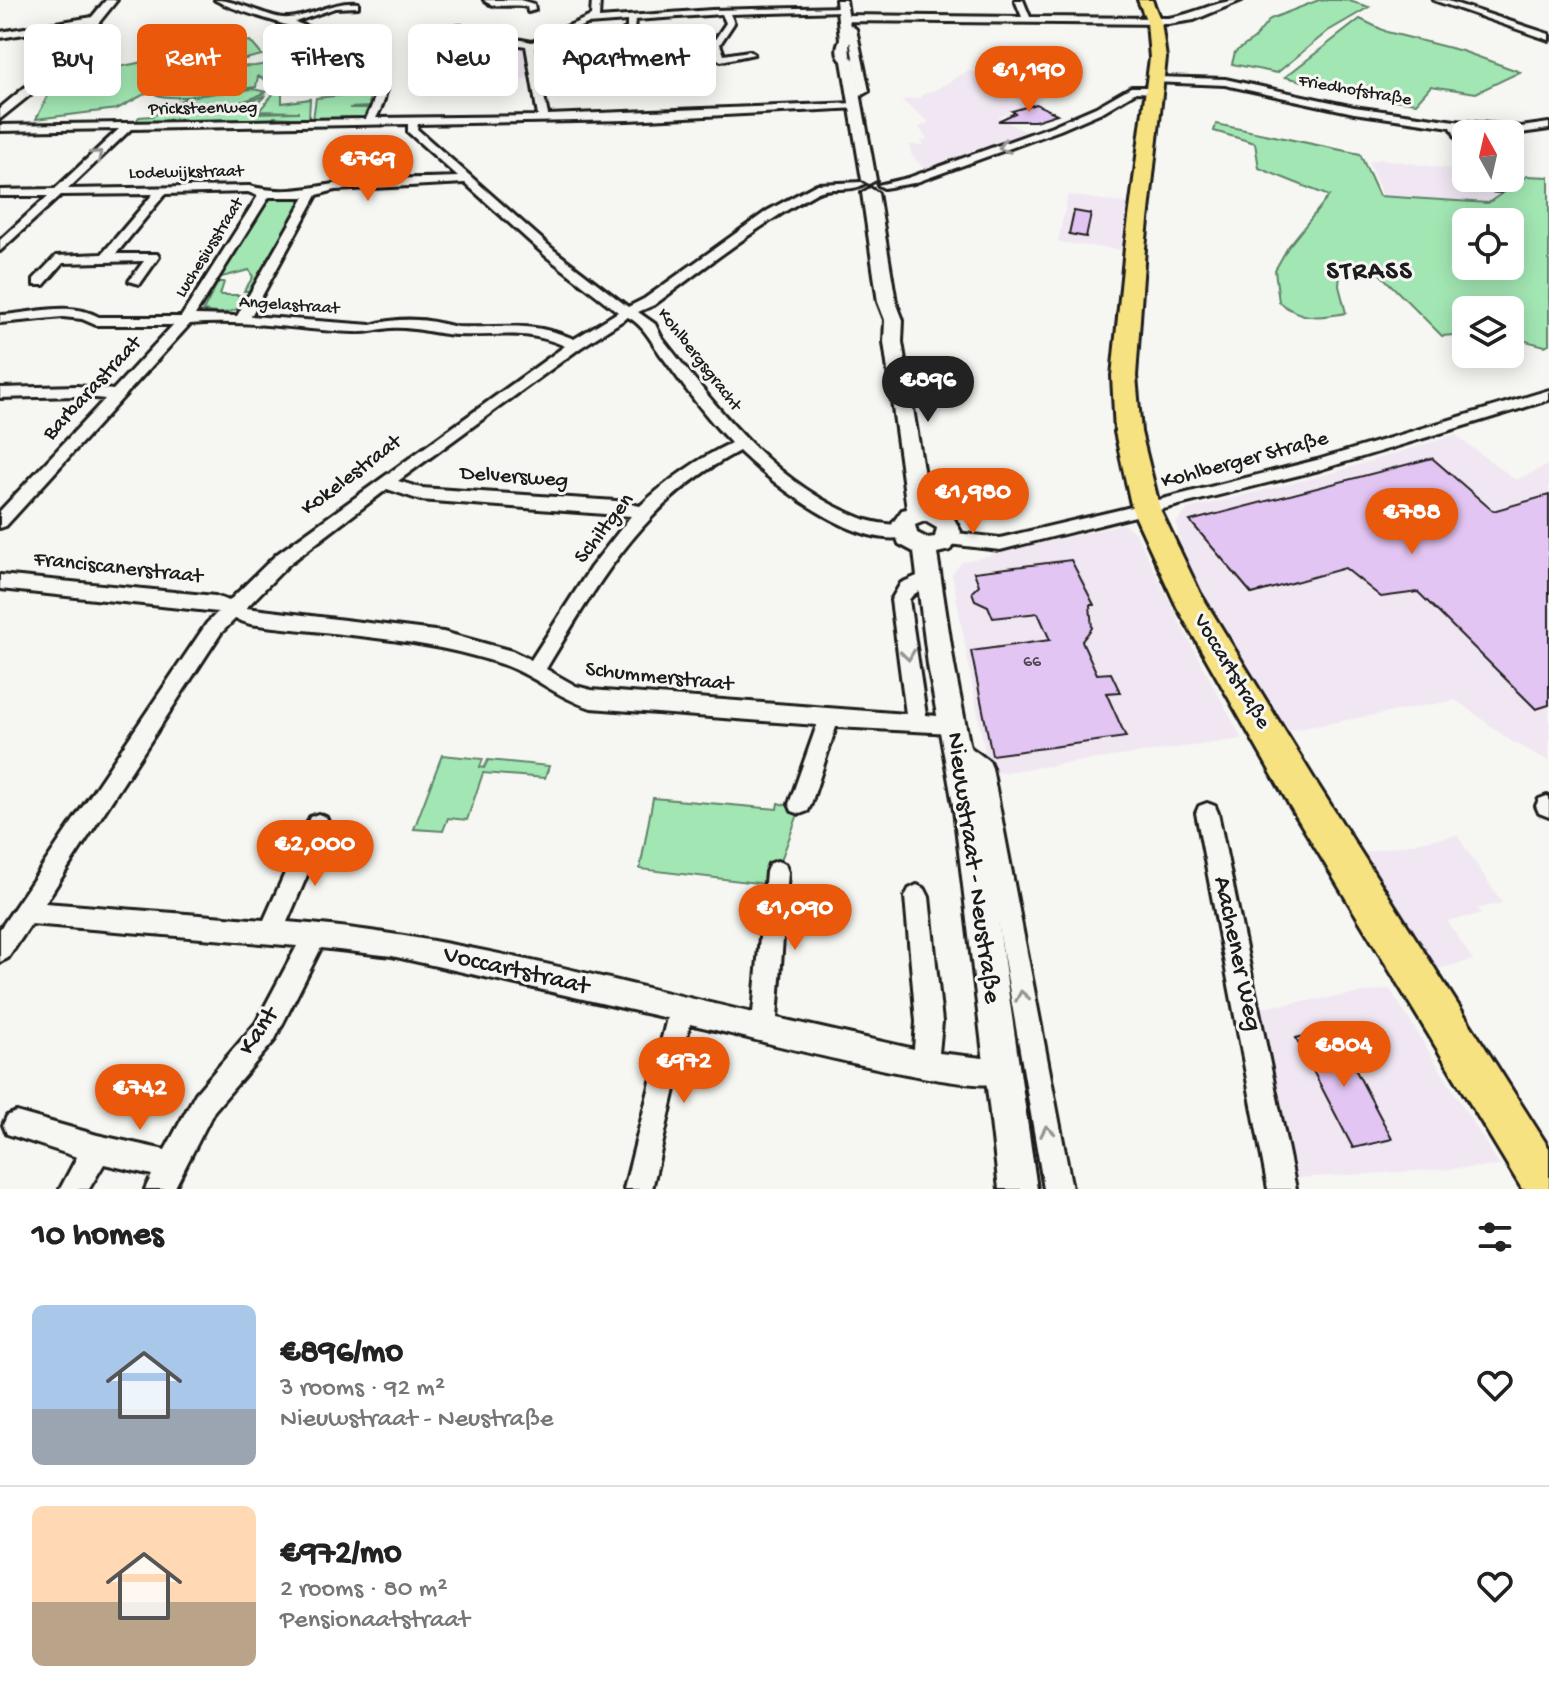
<!DOCTYPE html>
<meta charset="utf-8">
<style>
:root{--surface:#fff;--page:#f6f6f6;--text:#222;--muted:#767676;--line:#e0e0e0;--accent:#ea580c}
body{margin:0;font-family:"Gochi Hand",sans-serif;background:var(--page);color:var(--text);height:100vh;display:flex;flex-direction:column;font-size:30px;white-space:nowrap}
*{box-sizing:border-box;margin:0}
p{font-size:26px;color:var(--muted)}
.icon{flex:none;width:44px;height:44px;fill:none;stroke:currentColor;stroke-width:2;stroke-linecap:round;stroke-linejoin:round}
.map{position:relative;height:1189px;overflow:hidden}
.details{display:flex;flex-direction:column;background:var(--surface);flex:1}
.details>*{flex:none}
.top-card{position:absolute;left:24px;top:24px;width:800px;height:72px;display:flex;gap:16px}
.needle{width:52px;rotate:352deg}
.fabs{position:absolute;left:1452px;top:120px;display:grid;gap:16px}
.fabs a{display:grid;place-items:center;width:72px;height:72px;border-radius:12px;background:var(--surface);box-shadow:0 4px 20px #0003;font-size:40px}
.price{position:absolute;translate:-50% -68px;padding:0 18px;border-radius:28px;background:var(--accent);color:#fff;font-size:26px;line-height:52px;filter:drop-shadow(0 2px 4px #0008)}
.price::after{content:'';position:absolute;left:50%;top:48px;width:24px;height:18px;margin-left:-12px;background:inherit;clip-path:polygon(0 0,100% 0,50% 100%)}
.price.on{background:#222;color:#fff}
ul{padding:0;list-style:none}
li{display:flex;align-items:center;gap:24px;height:200px;padding:0 32px}
li+li{border-top:2px solid var(--line)}
li span{display:grid;place-items:center;flex:none;width:224px;height:160px;border-radius:12px;color:#555}
li>.icon{margin-inline-start:auto}
span .icon{width:96px;height:96px;fill:#fffc;stroke-width:1}
li b{font-size:34px}
h2{display:flex;justify-content:space-between;align-items:center;height:96px;padding:0 32px;font-size:34px}
.pill{padding:0 28px;border-radius:12px;background:var(--surface);box-shadow:0 4px 20px #0003;font-size:28px;line-height:72px}
.pill.on{background:var(--accent);color:#fff}
.map>svg:first-child{display:block}
</style>
<div class="map">
<svg width="1549" height="1189" viewBox="0 0 1549 1189">
<rect width="100%" height="100%" fill="#f6f6f2"/>
<filter id="ink" filterUnits="userSpaceOnUse"><feTurbulence type="fractalNoise" baseFrequency=".0125" numOctaves="2"/><feDisplacementMap in="SourceGraphic" scale="16" xChannelSelector="R" yChannelSelector="G"/><feConvolveMatrix kernelMatrix="1 2 1 2 8 2 1 2 1" color-interpolation-filters="sRGB"/></filter>
<g filter="url(#ink)">
<path fill="#f0e7f2" d="M511,43L523,47L529,78L499,82L425,81L424,48Z
M968,71L1045,95L1033,104L998,117L1026,132L924,168L912,156L910,145H924L922,140L927,139L919,127L929,122L901,100L921,98V95L935,90Z
M1380,159L1465,171L1474,190L1501,192L1487,203L1382,195L1369,162Z
M1068,195L1130,204L1122,250L1058,242Z
M1455,435L1516,480L1549,465V761L1511,741L1456,700L1287,731L1216,617L1182,550L1176,523L1188,509L1328,474Z
M1123,524L1136,533L1182,627L1242,739L989,774L952,574L962,562Z
M1457,835L1502,903L1478,908L1481,914L1447,921L1473,960L1437,969L1363,853Z
M1390,989L1500,1166L1297,1178L1260,1008Z"/>
<path fill="#a2e7b3" stroke="#5f8268" stroke-width="2" fill-rule="evenodd" d="M1319,0H1346L1369,7L1328,31L1277,73L1232,64L1235,52L1254,39L1270,19Z
M1360,19L1387,32L1462,51L1520,72L1476,93L1431,86L1416,103L1371,97L1285,77Z
M250,41L262,55L213,67L255,66L285,61L289,69H342L360,64L370,79L345,82L344,72L284,79L283,89L274,90L272,84L258,76L256,87C229,90 180,102 157,95L208,68L172,76L169,81L117,109L36,119L57,79Z
M370,81L369,107L349,108H368L364,117L313,119L316,98L344,95L345,84Z
M253,89L266,92C242,105 201,111 174,103L191,96Z
M282,91V103L310,99L309,119L274,117L272,120L182,122L184,119H170L166,122L135,123L139,117L152,116L175,106C199,113 243,106 266,95L255,106L256,113L299,112L259,111L274,93Z
M1216,124L1360,154L1379,196L1488,203L1527,176L1549,177V344L1545,346L1510,337V310H1466V334L1442,336L1374,268L1340,273L1339,286L1346,313C1320,318 1301,320 1279,302L1275,270L1288,247L1329,196L1259,168L1255,143L1214,131ZM1466,222H1510V266H1466Z
M270,197L306,198L252,291H244L253,277L249,270L218,278Z
M218,282H224L220,295H251C240,313 224,316 203,311Z
M442,755L483,759L480,767L484,768L488,760L549,766L545,778L483,773L467,820L448,818L443,831L414,829Z
M653,798L777,809L778,803L800,809L778,868H767L765,884L640,869Z"/>
<path fill="#e3c5f3" stroke="#1c1c1c" stroke-width="2" d="M1036,104L1057,114L1035,121H998L1015,113L1012,111Z
M1074,211L1091,214L1086,237L1069,234Z
M1432,458L1493,511L1549,495V705L1536,709L1418,592L1381,597L1345,568L1252,594L1190,521Z
M1071,560L1094,605H1090L1092,628L1082,641L1097,674L1111,673L1120,692L1106,693L1126,737L992,755L971,651L1050,640L1038,613L993,618L988,606L975,600L972,592L979,585L974,572Z
M1334,1029L1382,1120L1392,1139L1353,1148L1296,1038Z"/>
<g fill="none" stroke-linecap="round" stroke-linejoin="round">
<g stroke="#1c1c1c" stroke-width="6">
<path id="minor" d="M215,0C239,0 272,20 289,18C314,16 332,1 358,3V7L335,8L295,22C320,32 378,52 385,81C388,94 382,107 376,118L538,116L526,46L506,43L430,46L433,29L461,26L460,40L506,37L532,42L591,16L592,0H600L599,18L712,10L845,7L842,11L730,14L734,23L720,44L724,55L749,51L754,54L721,61L716,58L679,60L674,57L715,53L712,44L726,23L722,14L635,20L634,31L621,38L628,77L541,82L548,115L856,103L861,106L859,108L628,120L418,124L417,129L555,251L628,307L644,299L767,211L817,184L862,182L864,184C851,193 831,185 816,193C758,225 707,266 654,305L638,312L655,324L662,338C718,409 773,484 861,518C877,525 893,523 909,528L911,532L909,536C859,552 773,484 739,451C645,500 599,581 546,669L576,686L591,690L906,714L891,600L901,583L931,570L940,577C933,589 916,588 909,600L926,715L959,718L962,724L959,730L952,733L836,727L811,804L808,811L800,814L792,811L789,804L817,725L591,708C556,697 534,675 504,665C423,637 334,635 250,624L235,619L221,633L45,903L264,920L310,817L318,814L326,817L329,824L287,922C443,933 599,978 753,1013L766,872L769,864L777,861L785,864L788,872L777,1018L914,1049L916,1022L905,897L909,889L917,885L925,889L929,897L942,1022L939,1053L1000,1060L1009,1064L1013,1073L1009,1082C972,1098 743,1036 690,1024L652,1189H624L667,1018L392,956L321,948L274,1041L214,1111L174,1189H145L152,1175L104,1164L89,1189H60L77,1157L7,1134L3,1125L7,1116L16,1112L97,1135L165,1150L196,1093L256,1023L297,946L31,924L8,958L0,962V929L207,623L218,612L0,589V575L215,596L229,601L277,554L565,346C524,328 499,337 457,335C435,334 413,326 390,328C378,329 367,333 354,332C300,330 245,319 190,324L6,526L0,528V511L105,399L77,396L0,398V388L77,386L113,390L173,325H96L82,319L63,317L0,323V315C32,314 69,300 99,317H181L258,196L248,192L165,194L116,254H157L159,257L140,284L129,281L144,261L63,263L44,285H34V279L56,256L102,254L153,194L61,195L0,251V240L48,196H0V190L55,189L119,129L0,131V125L366,119C372,106 380,90 374,77C356,35 251,20 215,0ZM627,21V28L612,37L617,73L540,76L535,47L587,24ZM441,31H453L451,40L438,41ZM408,124V132L458,177C418,179 374,177 334,184C305,189 279,194 249,186L68,189L131,129ZM465,183L547,257L618,312L574,339C528,320 504,329 457,327C451,326 445,324 439,323C417,318 392,319 371,325L251,316L317,195L335,190ZM269,197H305L237,316L195,315ZM628,317C645,326 652,344 664,359C685,388 706,417 731,443C696,460 668,480 640,506L616,501L421,488L398,481L580,348ZM387,489L420,500L631,516L591,567L531,660L512,651L443,632L246,608L289,564Z
M484,0H520L534,4L535,10L528,12L527,7C514,3 493,10 484,0Z
M1015,0H1023L1030,17L1168,18C1193,15 1217,0 1242,0L1194,20L1168,24L843,21L839,18L843,15L1022,17Z
M1433,0H1445L1549,34V40Z
M93,17L96,22L0,38V32Z
M844,21L856,29L869,91L853,100L848,97L859,90L848,30L840,24Z
M1156,77L1225,79L1354,107L1455,121L1521,127L1549,123V129L1521,133L1462,128L1466,137V151L1461,148L1451,127L1354,113L1225,85L1153,82L1151,80Z
M1131,87H1154L1159,90L1154,93L1136,92L1104,111L1060,130L914,183L884,188L878,185L908,178L1052,126L1096,107Z
M1472,178H1485L1495,183L1490,178H1502L1511,187C1498,195 1482,189 1472,178Z
M1549,390V400L1319,470L1000,550L948,544L939,538L948,532L1000,538L1123,509L1317,460Z
M956,737L989,761L992,768L1072,1189H1044L972,773L949,753L946,746L949,739Z
M1547,796L1549,797V817L1539,813L1536,806L1539,799Z
M1207,803L1215,806L1218,813L1296,1189H1268L1196,813L1199,806Z"/>
</g>
<g stroke="#1c1c1c" stroke-width="6">
<path id="tertiary" d="M106,0H117L61,70L0,119V108L53,64Z
M836,0H846L852,40L849,44L850,56L854,60L876,180L869,184L862,180L842,61C836,56 836,46 840,40Z
M870,188L878,193L896,302L903,320L902,342L929,505L951,513L961,532L950,550L937,553L954,665L982,810L1037,1189H999L954,810L928,665L914,552L899,544L892,524L902,510L907,509L884,342L885,320L878,302L862,193ZM925,521L937,528L935,537L927,538L917,533L915,525Z"/>
</g>
<g stroke="#1c1c1c" stroke-width="6">
<path id="primary" d="M1138,0H1152L1161,22L1166,58L1145,248L1136,376L1141,432L1160,509L1200,593L1316,782L1549,1148V1189H1522L1290,806L1177,607L1132,509L1115,432L1112,376L1125,248L1150,58L1147,22Z"/>
</g>
<use href="#minor" fill="#f6f6f2" fill-rule="evenodd"/>
<use href="#tertiary" fill="#f6f6f2" fill-rule="evenodd"/>
<use href="#primary" fill="#f7e281" fill-rule="evenodd"/>
</g>
<defs><path id="oneway-chevron" d="M-2-3.5L2.5 0L-2 3.5" fill="none" stroke-width="1.6" stroke-linecap="round" stroke-linejoin="round" transform="scale(2)"/></defs>
<g stroke="#949492">
<use href="#oneway-chevron" transform="translate(1004 147) rotate(160)"/>
<use href="#oneway-chevron" transform="translate(97 155) rotate(-43)"/>
<use href="#oneway-chevron" transform="translate(908 655) rotate(82)"/>
<use href="#oneway-chevron" transform="translate(1022 996) rotate(-100)"/>
<use href="#oneway-chevron" transform="translate(1047 1131) rotate(-101)"/>
</g>
</g>
<g text-anchor="middle" dominant-baseline="central" stroke-width="6" stroke-linejoin="round" paint-order="stroke">
<g font-size="18" fill="#1c1c1c" stroke="#f6f6f2">
<text transform="translate(1355 91) rotate(10)">Friedhofstraße</text>
<text transform="translate(203 109) rotate(-1)">Pricksteenweg</text>
<text transform="translate(186 173) rotate(-1)">Lodewijkstraat</text>
<text transform="translate(210 248) rotate(-58)">Luchesiusstraat</text>
<text transform="translate(289 306) rotate(4)">Angelastraat</text>
<text transform="translate(699 360) rotate(52)">Kohlbergsgracht</text>
</g>
<g font-size="18" fill="#4e4652">
<text x="1032" y="662">66</text>
</g>
<g font-size="22" fill="#1c1c1c" stroke="#f6f6f2">
<text transform="translate(93 389) rotate(-47)">Barbarastraat</text>
<text transform="translate(1245 461) rotate(-15)">Kohlberger Straße</text>
<text transform="translate(352 476) rotate(-37)">Kokelestraat</text>
<text transform="translate(514 478) rotate(4)">Delversweg</text>
<text transform="translate(605 529) rotate(-52)">Schiltgen</text>
<text transform="translate(118 569) rotate(6)">Franciscanerstraat</text>
<text transform="translate(1231 672) rotate(59)">Voccartstraße</text>
<text transform="translate(659 678) rotate(6)">Schummerstraat</text>
</g>
<g font-size="26" font-weight="bold" letter-spacing="2" fill="#1c1c1c" stroke="#f6f6f2">
<text x="1370" y="273">STRASS</text>
</g>
<g font-size="26" fill="#1c1c1c" stroke="#f6f6f2">
<text transform="translate(972 868) rotate(82)">Nieuwstraat - Neustraße</text>
<text transform="translate(1236 954) rotate(78)">Aachener Weg</text>
<text transform="translate(516 972) rotate(13)">Voccartstraat</text>
<text transform="translate(260 1032) rotate(-56)">Kant</text>
</g>
</g>
</svg>
<div class="fabs">
<a><svg class="needle" viewBox="-14 -14 28 28"><path d="M0-13l5 13h-10z" fill="#e53935"/><path d="M0 13l5-13h-10z" fill="#767676"/></svg></a>
<a><svg class="icon" aria-label="locate" viewBox="0 0 24 24"><circle cx="12" cy="12" r="6"/><path d="M12 2v4M12 18v4M2 12h4M18 12h4"/></svg></a>
<a><svg class="icon" aria-label="layers" viewBox="0 0 24 24"><path d="M12 4l9 5-9 5-9-5zM3 14l9 5 9-5"/></svg></a>
</div>
<b class="price" style="left:1029px;top:114px">€1,190</b>
<b class="price" style="left:368px;top:203px">€769</b>
<b class="price on" style="left:928px;top:424px">€896</b>
<b class="price" style="left:973px;top:536px">€1,980</b>
<b class="price" style="left:1412px;top:556px">€788</b>
<b class="price" style="left:315px;top:888px">€2,000</b>
<b class="price" style="left:795px;top:952px">€1,090</b>
<b class="price" style="left:1344px;top:1089px">€804</b>
<b class="price" style="left:684px;top:1105px">€972</b>
<b class="price" style="left:140px;top:1132px">€742</b>
<div class="top-card">
<a class="pill">Buy</a>
<a class="pill on">Rent</a>
<a class="pill">Filters</a>
<a class="pill">New</a>
<a class="pill">Apartment</a>
</div>
</div>
<section class="details">
<h2>10 homes<svg class="icon" aria-label="filters" viewBox="0 0 24 24"><path d="M4 7h16M4 17h16"/><circle cx="9" cy="7" r="2"/><circle cx="15" cy="17" r="2"/></svg></h2>
<ul>
<li><span style="background:linear-gradient(#a9c7e8 65%,#9aa5b1 0)"><svg class="icon" aria-label="home" viewBox="0 0 24 24"><path d="M3 11l9-7 9 7M6 9v11h12V9"/></svg></span><div><b>€896/mo</b><p>3 rooms · 92 m²</p><p>Nieuwstraat - Neustraße</p></div><svg class="icon" aria-label="heart" viewBox="0 0 24 24"><path d="M12 20l-8-8c-3-5 5-10 8-4 3-6 11-1 8 4z"/></svg></li>
<li><span style="background:linear-gradient(#ffd9b3 60%,#b9a48a 0)"><svg class="icon" aria-label="home" viewBox="0 0 24 24"><path d="M3 11l9-7 9 7M6 9v11h12V9"/></svg></span><div><b>€972/mo</b><p>2 rooms · 80 m²</p><p>Pensionaatstraat</p></div><svg class="icon" aria-label="heart" viewBox="0 0 24 24"><path d="M12 20l-8-8c-3-5 5-10 8-4 3-6 11-1 8 4z"/></svg></li>
</ul>
</section>
